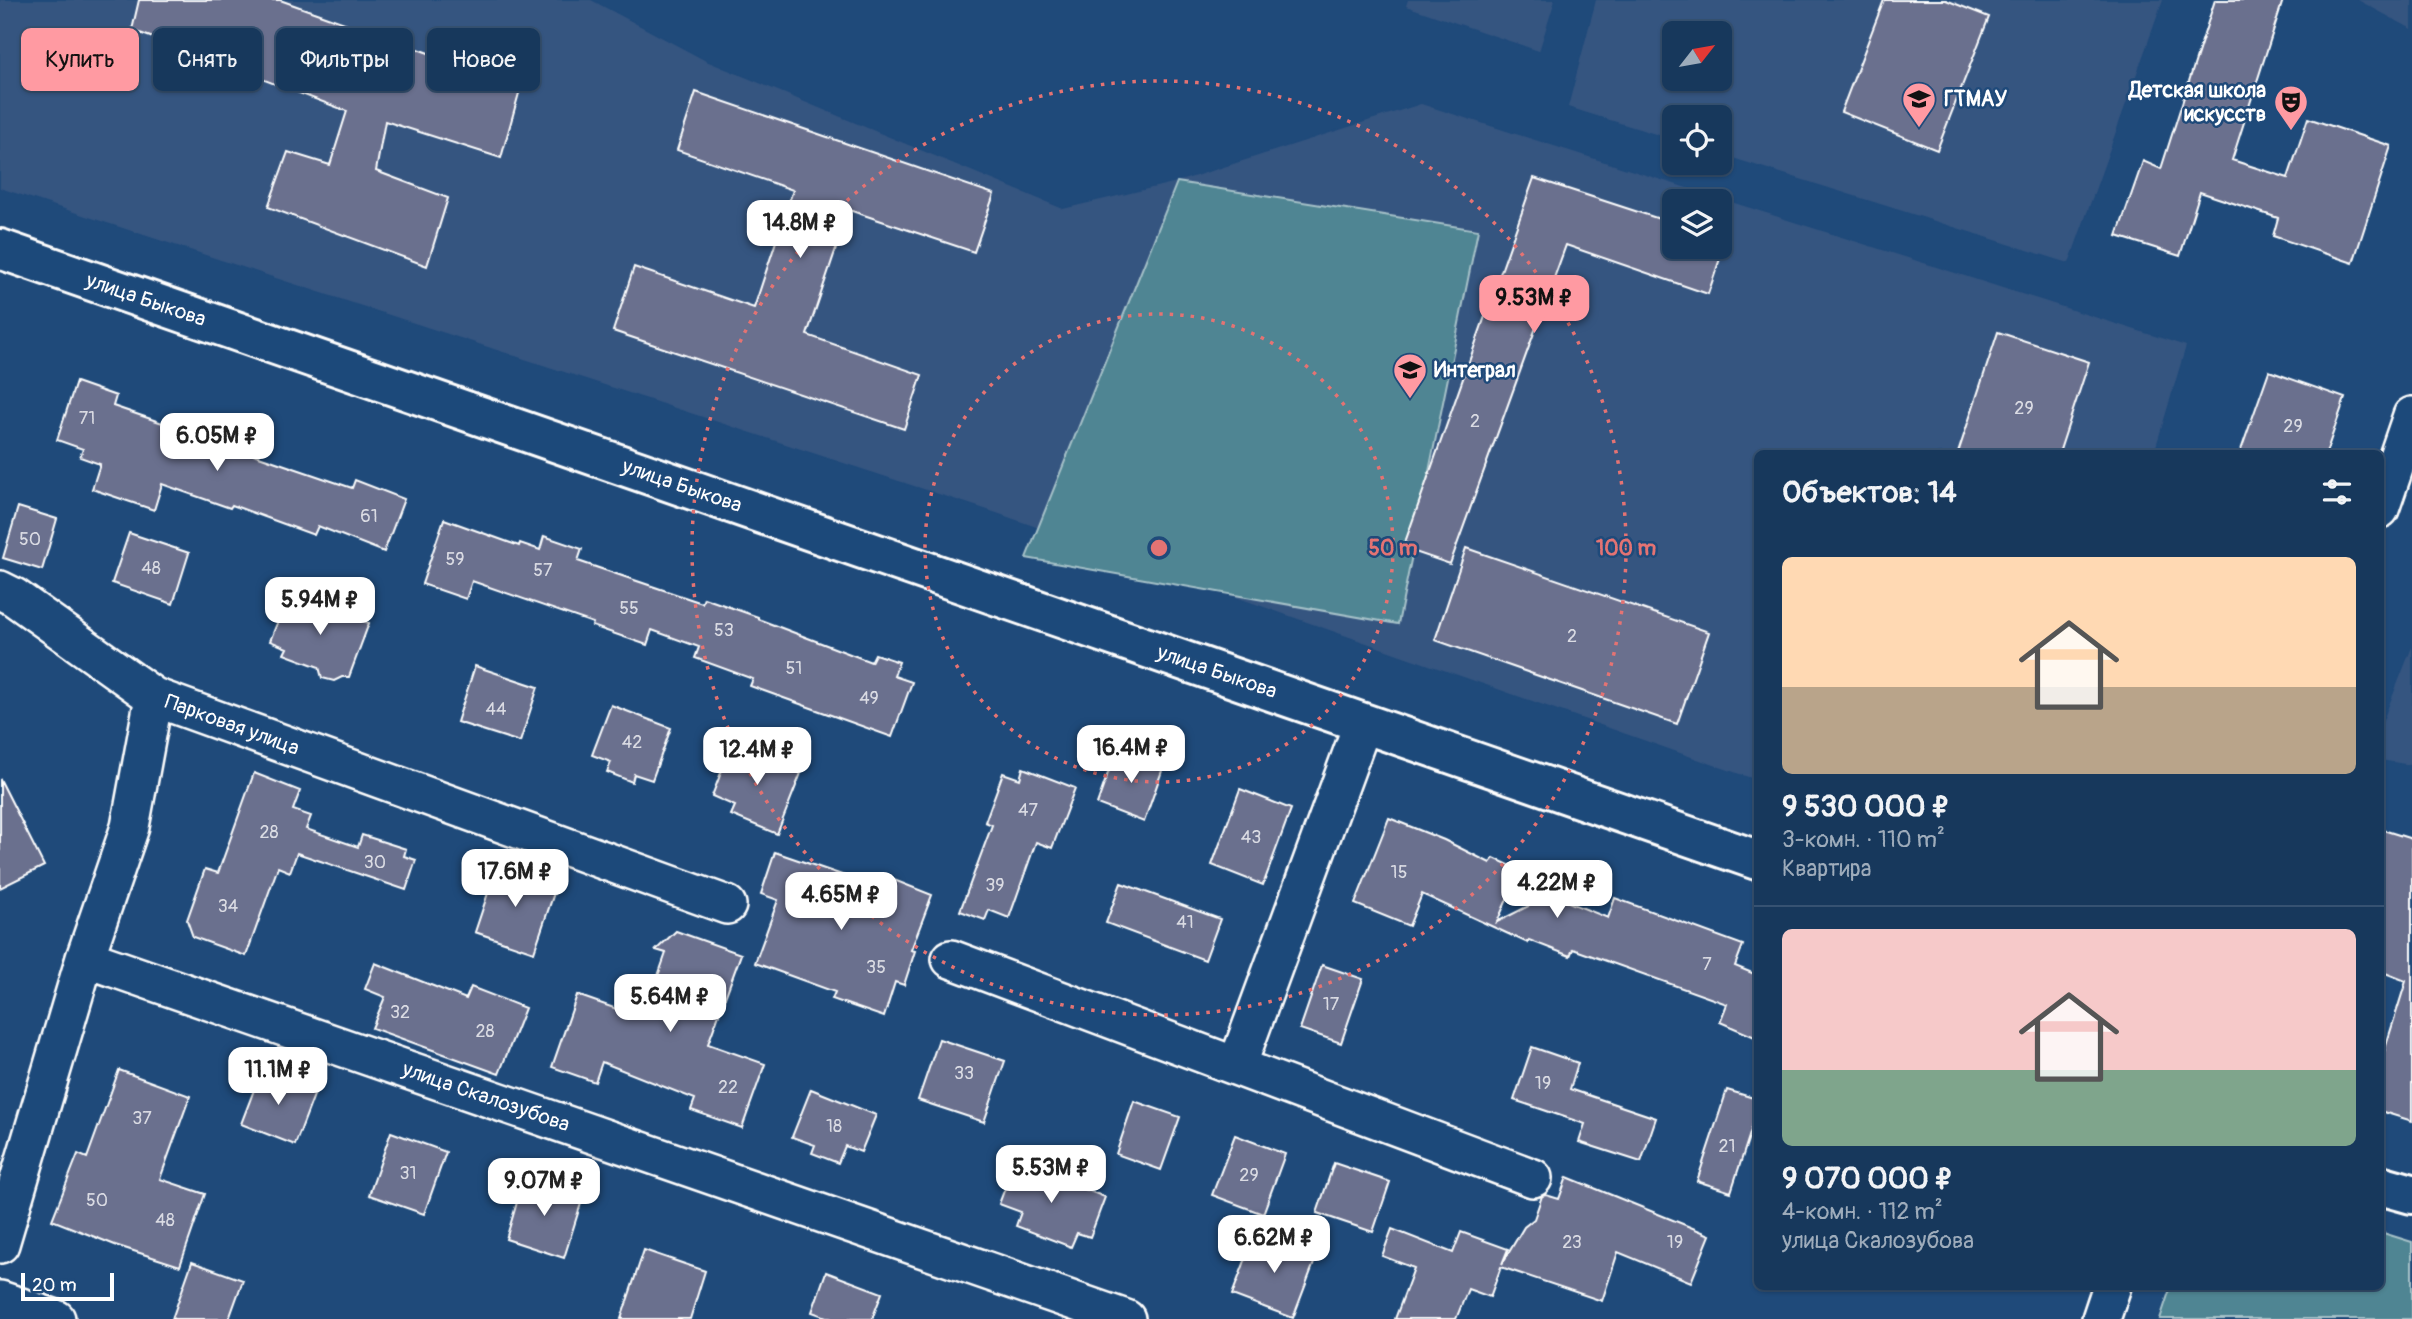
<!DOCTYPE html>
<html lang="ru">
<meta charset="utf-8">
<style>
:root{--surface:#17385c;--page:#203f62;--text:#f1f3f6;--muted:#9eacbb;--line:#365272;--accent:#ff9aa2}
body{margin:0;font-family:Pangolin,sans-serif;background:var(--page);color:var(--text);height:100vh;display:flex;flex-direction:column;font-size:26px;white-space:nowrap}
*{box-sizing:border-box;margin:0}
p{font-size:23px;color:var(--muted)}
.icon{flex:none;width:38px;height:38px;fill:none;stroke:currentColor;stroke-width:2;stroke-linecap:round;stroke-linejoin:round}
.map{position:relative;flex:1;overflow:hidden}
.side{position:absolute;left:1754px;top:450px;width:630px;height:840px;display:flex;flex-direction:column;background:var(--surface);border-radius:10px;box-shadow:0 2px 5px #0004,0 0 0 2px var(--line)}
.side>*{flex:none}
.guide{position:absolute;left:21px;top:28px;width:665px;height:63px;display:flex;gap:14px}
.needle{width:46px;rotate:59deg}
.controls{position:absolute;left:1662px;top:21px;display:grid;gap:14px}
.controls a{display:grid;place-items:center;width:70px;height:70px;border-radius:10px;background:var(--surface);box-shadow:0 2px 5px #0004,0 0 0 2px var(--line);font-size:35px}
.scale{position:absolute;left:21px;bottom:18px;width:93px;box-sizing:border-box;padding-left:7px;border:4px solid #fff;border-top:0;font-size:19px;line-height:24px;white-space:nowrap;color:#fff;-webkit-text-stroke:5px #1f4a7a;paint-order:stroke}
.price{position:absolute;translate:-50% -60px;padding:0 16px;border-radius:14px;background:#fff;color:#222;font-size:23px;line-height:46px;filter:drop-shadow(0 2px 4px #0008)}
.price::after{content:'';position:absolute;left:50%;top:42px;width:21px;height:16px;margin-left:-10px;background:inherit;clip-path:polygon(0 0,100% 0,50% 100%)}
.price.on{background:var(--accent);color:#111}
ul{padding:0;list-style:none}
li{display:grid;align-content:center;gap:14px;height:371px;padding:0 28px}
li+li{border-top:2px solid var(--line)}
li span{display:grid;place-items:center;height:217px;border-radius:10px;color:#555}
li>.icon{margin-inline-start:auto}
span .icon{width:126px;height:126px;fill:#fffc;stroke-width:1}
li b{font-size:30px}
h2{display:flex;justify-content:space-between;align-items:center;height:84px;padding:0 28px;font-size:30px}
.chip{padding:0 24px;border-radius:10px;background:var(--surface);box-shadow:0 2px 5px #0004,0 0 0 2px var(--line);font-size:24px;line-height:63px}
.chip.on{background:var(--accent);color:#111}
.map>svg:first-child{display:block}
</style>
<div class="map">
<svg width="2412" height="1319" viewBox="0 0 2412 1319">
<rect width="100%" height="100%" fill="#1f4a7a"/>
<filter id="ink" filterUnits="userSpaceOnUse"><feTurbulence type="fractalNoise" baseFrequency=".0143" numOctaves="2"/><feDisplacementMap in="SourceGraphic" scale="14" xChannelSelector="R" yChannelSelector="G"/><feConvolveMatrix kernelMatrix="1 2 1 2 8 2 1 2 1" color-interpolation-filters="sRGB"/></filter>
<g filter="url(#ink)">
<path fill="#365580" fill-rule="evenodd" d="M0,0H591L706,61L1063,209L1177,182L1421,104L2186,346L2154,453H1757V780L991,511L0,188ZM1675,201H1720V247H1675Z
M1408,0H1555L1539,51L1406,6Z
M1596,0H2163L2069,263L1720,154V117H1675V140L1568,107ZM1675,33H1720V79H1675Z
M2358,0H2412V29Z
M2412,647V765L2380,760V728Z"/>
<path fill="#4f8593" stroke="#a7c2c9" stroke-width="2" d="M1177,182L1478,230L1398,624L1026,558Z
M2380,1232L2412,1242V1319H2160L2171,1286H2380Z"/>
<path fill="#6a708e" stroke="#fff" stroke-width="2" d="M139,0H280L521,86L501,158L385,121L376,171L448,198L427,266L268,207L288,152L330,165L347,111L132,30Z
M1884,0H1946L1989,17L1937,150L1841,112Z
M2215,0H2283L2232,160L2288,178L2308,118L2391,146L2353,263L2273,236L2278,218L2200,192L2180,256L2117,236L2143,161L2161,169Z
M696,92L994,194L974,252L849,210L807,335L922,375L904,429L613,331L634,267L754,308L793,190L677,150Z
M1534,178L1675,224V247H1720V239L1726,241L1708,294L1566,245L1450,564L1403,548Z
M1998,332L2089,362L2059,453H1958Z
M2269,371L2345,398L2326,453H2240Z
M76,382L116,396L113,406L352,488L355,480L404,499L384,552L318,526L314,535L232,505L230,508L162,484L154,510L92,489L100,464L80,457L83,449L57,440Z
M18,507L57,519L42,570L3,558Z
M444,519L519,546L520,543L540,550L544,536L582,549L578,561L702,603L704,598L758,617V619L871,662L875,654L899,662L894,676L912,682L892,737L750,686L753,679L695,658L699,647L652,630L647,645L592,626L593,623L472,581L466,599L422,584Z
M129,533L189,553L173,604L112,583Z
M1466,548L1709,632L1677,724L1435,640Z
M299,597L369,623L349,677H342L334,681L322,678L319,667L284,654L287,648L270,641L287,598L297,602Z
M475,666L538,687L520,742L457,722Z
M611,705L671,728L652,780L634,774L632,782L607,772L611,762L592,755Z
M745,743L775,755L772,762L801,773L777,834L731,815L735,806L712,796L731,747L742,751Z
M1117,748L1164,765L1144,822L1097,804Z
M1023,768L1075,788L1052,848L1036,842L1009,918L989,910L985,920L960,911L992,825L985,822L1003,773L1020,779Z
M254,773L300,791L293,810L311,816L306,829L358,847L362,835L406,849L404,856L416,860L406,890L297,853L290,872L278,867L246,956L193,937L187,920L205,869L218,873Z
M0,779L44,866L0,888Z
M1240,789L1291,809L1263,885L1212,865Z
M1389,818L1444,840L1490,863L1494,858L1520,870L1497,922L1556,892L1563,900L1608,918L1615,898L1743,945L1735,966L1757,975V1038L1720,1022L1727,1004L1573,949L1570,956L1529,940L1528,943L1422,894L1409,926L1355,904Z
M2380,829L2412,839V1121L2380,1111V1065L2406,981L2380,971Z
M775,852L874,886L879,874L932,895L911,950L915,951L904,985L895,982L884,1017L832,999L835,992L755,963L778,900L761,894Z
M497,866L556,887L534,952L475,932Z
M1121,883L1220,919L1205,960L1106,923Z
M676,931L741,954L708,1044L765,1064L742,1128L691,1110L695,1099L602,1062L595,1082L552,1067L577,995L631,1014L633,1008L645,1013L666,953L656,950Z
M375,963L466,999L471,987L525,1008L499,1074L372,1028L385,997L365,989Z
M1322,965L1363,979L1341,1043L1300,1029Z
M939,1039L1005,1061L984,1122L918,1100Z
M1532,1047L1578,1063L1570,1089L1656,1118L1641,1162L1579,1142L1585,1124L1514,1100Z
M262,1069L316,1090L295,1145L241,1124Z
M119,1070L190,1096L160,1179L205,1194L180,1266L115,1245L52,1220L78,1154L87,1158Z
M811,1089L876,1115L861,1152L845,1146L838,1163L812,1153L815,1145L792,1137Z
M1727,1090L1757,1099V1112L1731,1192L1697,1181Z
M1134,1101L1180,1117L1161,1170L1116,1154Z
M391,1132L446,1152L424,1214L369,1195Z
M1235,1135L1285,1154L1263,1214L1212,1195Z
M1015,1162L1105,1197L1090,1237L1077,1233L1071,1247L1016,1226L1021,1212L999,1204Z
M1334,1163L1390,1182L1373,1232L1317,1213Z
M1567,1177L1710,1235L1691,1282L1618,1252L1602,1301L1501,1267L1490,1297L1468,1289L1456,1319H1395L1414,1268L1382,1256L1392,1229L1453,1253L1461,1232L1508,1249L1502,1264L1524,1227L1534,1219L1542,1196L1546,1195L1559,1199Z
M524,1179L583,1197L564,1258L506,1239Z
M1256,1232L1317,1255L1293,1318L1232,1295Z
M644,1250L705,1271L690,1319H621Z
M192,1262L243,1280L229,1319H172Z
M826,1272L882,1293L872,1319H832L812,1312Z"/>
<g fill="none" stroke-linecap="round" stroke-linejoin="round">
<g stroke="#fff" stroke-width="42">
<path id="street" d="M2380,509L2412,416
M0,590L14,597L154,697
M85,958L1126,1319
M951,959L1533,1178
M1237,1066L1363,723
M0,1244L85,958L130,827L154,697L727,905
M0,1300L56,1319
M2101,1319L2112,1286"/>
</g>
<g stroke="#fff" stroke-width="44">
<path id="secondary" d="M0,249L1757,860
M2380,1185L2412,1194"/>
</g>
<use href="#street" stroke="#1f4a7a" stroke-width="37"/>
<use href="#secondary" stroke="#1f4a7a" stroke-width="38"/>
</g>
</g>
<g fill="none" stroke="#e47373" stroke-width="3.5" stroke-dasharray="3.5 7">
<circle cx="1159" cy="548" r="234"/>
<circle cx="1159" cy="548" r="467"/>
</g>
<defs>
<g id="university-pin" transform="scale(1.75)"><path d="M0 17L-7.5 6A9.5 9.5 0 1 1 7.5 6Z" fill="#ff9aa2" stroke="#1f4a7a"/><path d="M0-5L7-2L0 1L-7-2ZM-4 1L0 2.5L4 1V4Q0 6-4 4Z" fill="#111"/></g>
<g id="theatre-pin" transform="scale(1.75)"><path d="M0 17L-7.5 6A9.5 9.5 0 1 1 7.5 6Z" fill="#ff9aa2" stroke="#1f4a7a"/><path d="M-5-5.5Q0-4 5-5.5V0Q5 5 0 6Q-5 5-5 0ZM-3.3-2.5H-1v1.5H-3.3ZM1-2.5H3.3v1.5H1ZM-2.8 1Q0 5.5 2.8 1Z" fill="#111"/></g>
</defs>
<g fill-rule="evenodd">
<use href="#university-pin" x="1919" y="99"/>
<use href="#theatre-pin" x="2291" y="102"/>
<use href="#university-pin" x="1410" y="370"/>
</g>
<g text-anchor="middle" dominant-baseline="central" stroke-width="5" stroke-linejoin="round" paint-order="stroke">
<g font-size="18" fill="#dadbe3">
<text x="2024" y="408">29</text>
<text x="87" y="418">71</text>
<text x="1475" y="421">2</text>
<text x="2293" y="426">29</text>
<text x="369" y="516">61</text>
<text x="30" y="539">50</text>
<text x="455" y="559">59</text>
<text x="151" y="568">48</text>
<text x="543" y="570">57</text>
<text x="629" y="608">55</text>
<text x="724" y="630">53</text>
<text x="1572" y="636">2</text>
<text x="794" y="668">51</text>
<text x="869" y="698">49</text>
<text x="496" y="709">44</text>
<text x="632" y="742">42</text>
<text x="1028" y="810">47</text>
<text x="269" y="832">28</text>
<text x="1251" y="837">43</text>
<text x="375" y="862">30</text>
<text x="1399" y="872">15</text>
<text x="995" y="885">39</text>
<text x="228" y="906">34</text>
<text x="1185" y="922">41</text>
<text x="1707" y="964">7</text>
<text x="876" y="967">35</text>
<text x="1331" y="1004">17</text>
<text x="400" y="1012">32</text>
<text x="485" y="1031">28</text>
<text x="964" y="1073">33</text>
<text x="1543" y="1083">19</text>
<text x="728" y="1087">22</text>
<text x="142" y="1118">37</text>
<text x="834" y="1126">18</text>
<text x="1727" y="1146">21</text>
<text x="408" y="1173">31</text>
<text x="1249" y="1175">29</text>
<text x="97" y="1200">50</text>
<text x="165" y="1220">48</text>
<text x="1572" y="1242">23</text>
<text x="1675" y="1242">19</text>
</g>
<g font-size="21" font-weight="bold" fill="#fff" stroke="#1f4a7a" text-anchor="start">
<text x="2266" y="90" text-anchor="end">Детская школа<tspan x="2266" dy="24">искусств</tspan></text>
<text x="1944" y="99">ГТМАУ</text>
<text x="1434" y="370">Интеграл</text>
</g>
<g font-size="21" fill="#fff" stroke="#1f4a7a">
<text transform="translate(146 300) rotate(19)">улица Быкова</text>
<text transform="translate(682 486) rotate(19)">улица Быкова</text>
<text transform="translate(1217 672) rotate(19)">улица Быкова</text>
<text transform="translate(232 725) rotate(20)">Парковая улица</text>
<text transform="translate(486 1097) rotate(19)">улица Скалозубова</text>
</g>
</g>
<circle cx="1159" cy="548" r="10" fill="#e47373" stroke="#1f4a7a" stroke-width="3.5"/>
<g font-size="21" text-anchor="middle" font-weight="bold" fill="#e47373" stroke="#1f4a7a" stroke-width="5" stroke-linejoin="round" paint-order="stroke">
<text x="1393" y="555">50 m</text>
<text x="1626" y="555">100 m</text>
</g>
</svg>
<div class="controls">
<a><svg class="needle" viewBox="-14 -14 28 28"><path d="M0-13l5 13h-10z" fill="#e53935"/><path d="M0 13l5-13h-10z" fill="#9eacbb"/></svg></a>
<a><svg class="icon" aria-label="locate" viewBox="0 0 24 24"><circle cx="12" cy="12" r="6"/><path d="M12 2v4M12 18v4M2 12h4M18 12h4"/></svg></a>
<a><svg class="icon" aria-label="layers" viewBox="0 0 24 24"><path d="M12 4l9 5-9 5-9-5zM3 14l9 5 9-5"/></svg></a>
</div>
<div class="scale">20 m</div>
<b class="price" style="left:800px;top:260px">14.8M ₽</b>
<b class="price on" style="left:1534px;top:335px">9.53M ₽</b>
<b class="price" style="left:217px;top:473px">6.05M ₽</b>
<b class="price" style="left:320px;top:637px">5.94M ₽</b>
<b class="price" style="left:1131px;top:785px">16.4M ₽</b>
<b class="price" style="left:757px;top:787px">12.4M ₽</b>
<b class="price" style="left:515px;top:909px">17.6M ₽</b>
<b class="price" style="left:1557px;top:920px">4.22M ₽</b>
<b class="price" style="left:841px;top:932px">4.65M ₽</b>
<b class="price" style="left:670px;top:1034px">5.64M ₽</b>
<b class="price" style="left:278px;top:1107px">11.1M ₽</b>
<b class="price" style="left:1051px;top:1205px">5.53M ₽</b>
<b class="price" style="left:544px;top:1218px">9.07M ₽</b>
<b class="price" style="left:1274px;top:1275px">6.62M ₽</b>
<div class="guide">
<a class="chip on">Купить</a>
<a class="chip">Снять</a>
<a class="chip">Фильтры</a>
<a class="chip">Новое</a>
</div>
<section class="side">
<h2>Объектов: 14<svg class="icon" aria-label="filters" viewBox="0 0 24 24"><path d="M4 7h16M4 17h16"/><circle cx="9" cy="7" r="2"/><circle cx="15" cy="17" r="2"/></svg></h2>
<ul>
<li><span style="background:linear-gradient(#ffd9b3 60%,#b9a48a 0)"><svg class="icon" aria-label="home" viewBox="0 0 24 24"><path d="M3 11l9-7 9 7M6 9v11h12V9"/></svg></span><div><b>9 530 000 ₽</b><p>3-комн. · 110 m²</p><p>Квартира</p></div></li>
<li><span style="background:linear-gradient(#f6c9c9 65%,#7fa58c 0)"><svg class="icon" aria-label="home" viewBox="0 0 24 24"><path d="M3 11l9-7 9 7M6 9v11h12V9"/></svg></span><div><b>9 070 000 ₽</b><p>4-комн. · 112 m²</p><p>улица Скалозубова</p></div></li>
</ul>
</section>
</div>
